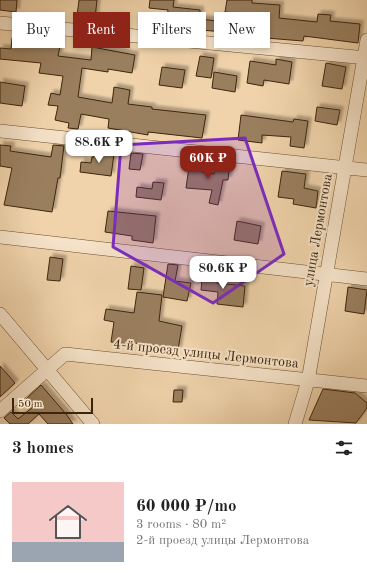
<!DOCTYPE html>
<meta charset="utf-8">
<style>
:root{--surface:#fff;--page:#f2f2f2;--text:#222;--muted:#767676;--accent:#8f2418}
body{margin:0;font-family:"Old Standard TT",serif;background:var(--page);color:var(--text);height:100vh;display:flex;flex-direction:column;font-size:15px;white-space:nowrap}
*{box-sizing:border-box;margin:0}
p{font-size:13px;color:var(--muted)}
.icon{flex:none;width:22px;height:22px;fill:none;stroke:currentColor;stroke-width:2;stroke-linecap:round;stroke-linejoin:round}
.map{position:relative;height:424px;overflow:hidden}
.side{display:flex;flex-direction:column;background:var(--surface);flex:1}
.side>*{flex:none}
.top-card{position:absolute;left:12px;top:12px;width:343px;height:36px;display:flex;gap:8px}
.scale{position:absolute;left:12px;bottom:10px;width:81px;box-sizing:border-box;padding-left:4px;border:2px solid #3d250b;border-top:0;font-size:11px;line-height:14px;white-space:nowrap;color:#3d250b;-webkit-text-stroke:3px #f5e2c8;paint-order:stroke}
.price{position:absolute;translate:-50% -34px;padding:0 9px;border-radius:8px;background:#fff;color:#222;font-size:13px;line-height:26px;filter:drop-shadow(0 1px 2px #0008)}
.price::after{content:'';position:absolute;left:50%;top:24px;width:12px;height:9px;margin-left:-6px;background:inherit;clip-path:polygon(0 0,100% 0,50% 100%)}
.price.current{background:var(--accent);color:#fff}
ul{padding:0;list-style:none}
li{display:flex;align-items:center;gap:12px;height:100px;padding:0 12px}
li span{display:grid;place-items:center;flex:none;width:112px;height:80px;border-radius:0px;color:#555}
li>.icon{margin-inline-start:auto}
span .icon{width:48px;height:48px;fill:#fffc;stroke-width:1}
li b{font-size:17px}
h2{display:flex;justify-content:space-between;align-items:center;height:48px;padding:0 12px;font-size:17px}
.chip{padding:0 14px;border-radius:0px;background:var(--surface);box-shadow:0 2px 6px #0003;font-size:14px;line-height:36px}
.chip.current{background:var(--accent);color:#fff}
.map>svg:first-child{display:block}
</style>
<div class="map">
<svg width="367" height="424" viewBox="0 0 367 424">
<defs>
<filter id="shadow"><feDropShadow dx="3.5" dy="-3.5" stdDeviation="1" flood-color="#0004"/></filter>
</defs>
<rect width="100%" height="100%" fill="#f0d3ab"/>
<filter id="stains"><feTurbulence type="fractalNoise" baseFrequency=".005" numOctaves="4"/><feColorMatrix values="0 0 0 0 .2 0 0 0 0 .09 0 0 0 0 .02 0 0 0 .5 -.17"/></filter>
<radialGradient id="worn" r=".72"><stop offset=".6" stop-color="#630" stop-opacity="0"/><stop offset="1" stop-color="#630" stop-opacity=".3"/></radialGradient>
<path fill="#9a7f5e" stroke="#3d250b" filter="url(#shadow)" d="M0,0H17L16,12L0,10Z
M79,0H97L95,18L77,16Z
M150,0H174L173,7L200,10V19L225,22L224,32L166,27L168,10L149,8Z
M227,0H252V3L280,5L279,18L317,22L318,14L331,15L330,21L360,24L358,43L304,36L303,41L266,38L268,16L225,12Z
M12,38L61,41L58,56L91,60L92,47L135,55L132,73L108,69V72L82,68L78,97L112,103L114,87L130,90L128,104L152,107V109L206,115L202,138L148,132V135L108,128L109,119L81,114L78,129L68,128L69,123L55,120L58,106L48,105L51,93L60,95L63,76L39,73L41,63L0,59V48L11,49Z
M200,56L214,58L211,78L196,76Z
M276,59L292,62L289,84L264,80L263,86L247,83L250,61L276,65Z
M326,63L346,67L342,89L322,86Z
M162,67L185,70L182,88L159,85Z
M214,72L237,76L235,92L212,88Z
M0,82L25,86L22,106L0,103Z
M317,107L340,110L337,125L315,121Z
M241,115L293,122L294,119L308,121L304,148L290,146L291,137L262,135V143L238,140Z
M0,145L11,146L10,151L51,157L53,145L64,146L60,178H58L52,212L4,205L12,168L0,166Z
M95,151L114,154L111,176L80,172L81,162L91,163L92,157H94Z
M131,153L143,154L140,170L129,169Z
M190,160L199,161L197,171L214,174L216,162L225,163L224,170L229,171L228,180H223L218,205L209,203L212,190L186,188Z
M282,171L306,174L304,188L318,191L316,208L293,204L294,199L278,197Z
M153,182L164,183L161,200L136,197L137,187L152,189Z
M108,211L156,216L153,243L132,240V236L105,232Z
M237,221L261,226L258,244L234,240Z
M50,257L63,259L60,281L47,280Z
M168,264L178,265L175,281L191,283L187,301L163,297Z
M131,266L144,268L141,290L128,289Z
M203,269L218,271L217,283L245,286L243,307L217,304L218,292L201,290Z
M348,287L367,290L364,314L345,311Z
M137,292L162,295L159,321L182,326L178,350L128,342V344L111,342L114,322L104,320L106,309L134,313Z
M0,366L15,383L0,397Z
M41,385L66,414L73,424H48L39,414L28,424H10L4,418L11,412L18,419L33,407L26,399Z
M323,389L355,393L367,403V408L356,423L309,420Z
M174,390H183L182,402H173Z"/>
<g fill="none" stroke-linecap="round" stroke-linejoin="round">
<g stroke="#6a5033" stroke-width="14">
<path id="minor" d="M0,23L367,58
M0,131L367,170
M0,237L367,279
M0,314L93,424
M0,411L65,354L367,386
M295,424L308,381L367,40"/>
</g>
<use href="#minor" stroke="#f5e2c8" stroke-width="13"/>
</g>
<path fill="#7b2cbf" fill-opacity="0.2" stroke="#7b2cbf" stroke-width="3" stroke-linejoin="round" d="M245,138L284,254L213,303L113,247L121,145Z"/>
<g text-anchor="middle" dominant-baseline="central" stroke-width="4" stroke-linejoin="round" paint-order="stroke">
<g font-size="14" fill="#3d250b" stroke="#f5e2c8">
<text transform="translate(318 230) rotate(-80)">улица Лермонтова</text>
<text transform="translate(206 354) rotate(6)">4-й проезд улицы Лермонтова</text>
</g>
</g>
<rect width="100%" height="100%" filter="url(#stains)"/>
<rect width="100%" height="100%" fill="url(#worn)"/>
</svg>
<div class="scale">50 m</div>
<b class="price" style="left:99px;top:164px">88.6K ₽</b>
<b class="price current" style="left:208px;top:180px">60K ₽</b>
<b class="price" style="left:223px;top:290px">80.6K ₽</b>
<div class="top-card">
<a class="chip">Buy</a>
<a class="chip current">Rent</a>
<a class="chip">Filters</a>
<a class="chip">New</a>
</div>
</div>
<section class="side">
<h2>3 homes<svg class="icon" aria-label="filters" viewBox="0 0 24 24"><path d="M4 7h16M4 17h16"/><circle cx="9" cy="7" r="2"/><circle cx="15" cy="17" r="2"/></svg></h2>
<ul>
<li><span style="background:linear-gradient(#f6c9c9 75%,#9aa5b1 0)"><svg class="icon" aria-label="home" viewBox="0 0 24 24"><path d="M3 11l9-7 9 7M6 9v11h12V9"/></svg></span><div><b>60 000 ₽/mo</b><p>3 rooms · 80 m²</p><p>2-й проезд улицы Лермонтова</p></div></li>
</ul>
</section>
